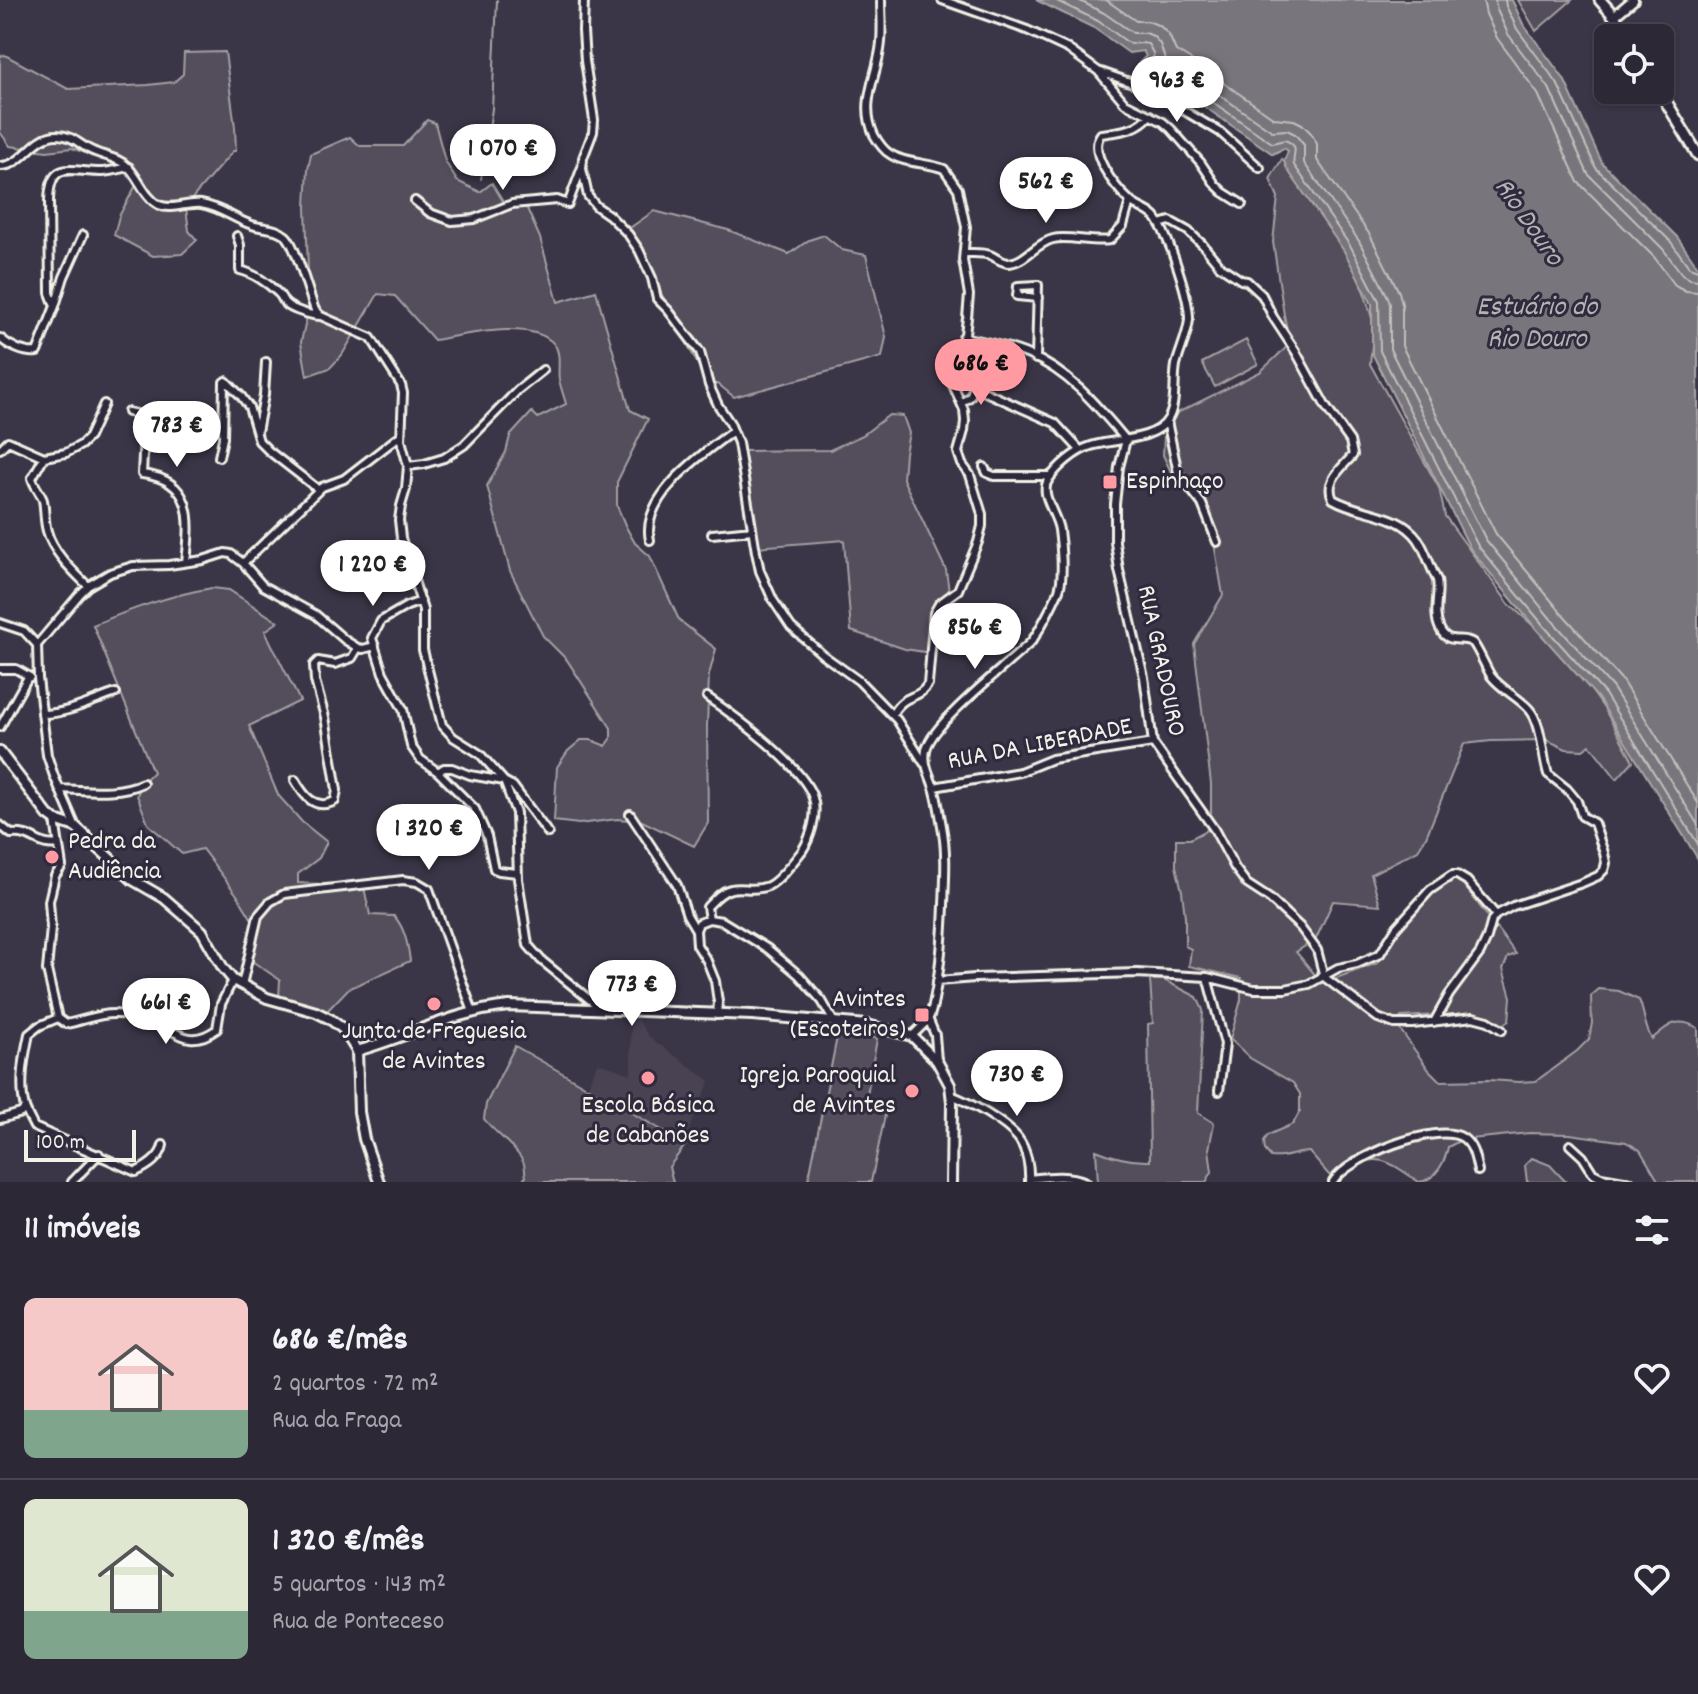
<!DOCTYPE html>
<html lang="pt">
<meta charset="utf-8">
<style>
:root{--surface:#2c2835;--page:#383441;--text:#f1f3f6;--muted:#a6a6ad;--line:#484450;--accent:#ff9aa2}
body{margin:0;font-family:Dekko,sans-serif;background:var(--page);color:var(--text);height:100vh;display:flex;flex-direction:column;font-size:30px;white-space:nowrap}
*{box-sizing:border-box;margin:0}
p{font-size:26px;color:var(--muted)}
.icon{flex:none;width:44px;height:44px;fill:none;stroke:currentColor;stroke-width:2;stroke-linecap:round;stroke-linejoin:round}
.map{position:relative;height:1182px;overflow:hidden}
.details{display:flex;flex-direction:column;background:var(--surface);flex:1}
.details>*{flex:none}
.controls{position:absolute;left:1594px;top:24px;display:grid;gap:16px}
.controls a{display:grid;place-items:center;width:80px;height:80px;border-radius:12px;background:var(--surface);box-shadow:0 2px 6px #0004,0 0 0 2px var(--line);font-size:40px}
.scale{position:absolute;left:24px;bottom:20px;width:112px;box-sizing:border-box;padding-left:8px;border:4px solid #f4f1e8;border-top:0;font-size:22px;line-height:28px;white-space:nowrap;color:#f4f1e8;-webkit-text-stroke:6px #2f2a3d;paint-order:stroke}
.price{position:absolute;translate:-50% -68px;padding:0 18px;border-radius:28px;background:#fff;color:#222;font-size:26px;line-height:52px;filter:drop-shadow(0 2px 4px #0008)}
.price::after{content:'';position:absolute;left:50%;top:48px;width:24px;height:18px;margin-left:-12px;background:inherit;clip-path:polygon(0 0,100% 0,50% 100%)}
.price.on{background:var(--accent);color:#111}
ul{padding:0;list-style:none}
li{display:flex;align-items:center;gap:24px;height:200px;padding:0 24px}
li+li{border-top:2px solid var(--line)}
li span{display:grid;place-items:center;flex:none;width:224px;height:160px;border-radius:12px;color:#555}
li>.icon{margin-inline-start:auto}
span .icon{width:96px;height:96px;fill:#fffc;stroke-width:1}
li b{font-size:34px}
h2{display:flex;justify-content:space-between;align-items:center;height:96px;padding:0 24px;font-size:34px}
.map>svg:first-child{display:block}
</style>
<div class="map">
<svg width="1698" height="1182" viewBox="0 0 1698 1182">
<rect width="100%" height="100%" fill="#3b3647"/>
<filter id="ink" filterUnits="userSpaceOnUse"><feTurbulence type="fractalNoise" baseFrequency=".0125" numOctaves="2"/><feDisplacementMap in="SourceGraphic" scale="16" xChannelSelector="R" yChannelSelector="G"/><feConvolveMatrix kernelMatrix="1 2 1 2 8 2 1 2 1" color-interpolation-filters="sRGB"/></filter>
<g filter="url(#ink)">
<path fill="#484352" d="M631,1017H636L649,1037L710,1081L683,1143L582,1100L596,1066L599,1063L631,1074Z"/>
<path fill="#534e5c" stroke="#a4a0a2" stroke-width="2" d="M1518,0H1572L1536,31Z
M225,52L235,127L236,151H233L194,196L186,208L189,231L197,240L182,254L153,256L114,235L119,216L140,178L127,160L98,158L72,148L47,151L10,146L0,132V56L5,55L68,89L148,85L174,82L183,74L184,53Z
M427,120L435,123L445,161L457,181L480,192L492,183L503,201L525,204L540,238L558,302L596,291L630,410L648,419L617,482V506L626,527L635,543L650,556L679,620L716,649L709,675L707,726L708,823L694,846L642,821L617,819L579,824L554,821L557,767L568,751L581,740H591L606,746L611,739V728L567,660L543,636L510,571L487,486L506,452L510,436L532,412L538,418L566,404C564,397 561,388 559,380C557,369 562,354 554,344C532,318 464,335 434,340L395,296L378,294L342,355L330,368L307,376L301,342L309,307L306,206L308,169L311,154L350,137L360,146H403Z
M1282,159L1359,268L1358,276L1367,301L1374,326L1370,364L1439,488L1445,516L1509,604L1568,657L1605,710L1633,761L1617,779L1590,745L1583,750L1566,749L1547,740L1491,741L1464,744L1426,837L1418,850L1371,874L1380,905L1333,901L1316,939L1296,952L1322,983L1378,963L1434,880L1456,875L1516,954L1508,957L1503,969L1511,997L1509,1021L1498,1027L1482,1018L1460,1014L1401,1017L1399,1028L1429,1070L1440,1081L1489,1080L1519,1082L1536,1081L1577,1051L1589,1039L1592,1023L1591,996L1599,989L1619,991L1639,1000C1645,1013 1644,1027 1652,1039C1668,1025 1677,1016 1698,1028V1182H1659L1640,1150L1626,1142L1570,1134L1529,1133L1461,1140L1448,1147C1445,1162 1436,1180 1419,1182C1384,1158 1376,1150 1338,1177L1329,1175L1309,1152C1295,1152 1286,1159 1271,1157L1265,1150L1264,1141L1268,1135L1293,1124L1300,1111V1094L1293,1083L1250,1058L1230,1039L1241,1000V978L1189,966L1191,949L1185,946V917L1182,891L1176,866V839H1190L1209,829L1211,815V784L1194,644L1223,595L1214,543L1189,487H1178L1163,455L1164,436L1177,413L1260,372L1290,344L1284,315L1273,242L1278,197L1270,179Z
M654,211L728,230L789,254L809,240L824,235L842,250L866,255L886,337L882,357L734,397L718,384H708L631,235L627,230Z
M1246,340L1258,364L1215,387L1202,363Z
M889,415L903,416L909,433L905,453L903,479L946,570L950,599L934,606L931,653L905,649L851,631L844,540L756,547L741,451L830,450L863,435Z
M212,588L229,590L278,622L265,631L300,701L249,726L278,795L302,822L327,842L319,858L298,874V883L320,884L363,883L370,915L394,916C405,928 408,945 410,961L348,989L326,1012L279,998L280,980L249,959L253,921L237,895L202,849L182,854L148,824L137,795L143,782L153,772L93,625C132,609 170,595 212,588Z
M1150,980H1164L1197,997L1203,1010L1198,1113L1214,1123L1209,1149L1212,1172L1206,1182H1098L1096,1150C1113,1157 1131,1162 1150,1161L1148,1024L1153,1023Z
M839,1027L877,1039L866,1100L887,1106L871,1182H808Z
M515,1046L686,1144L669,1167L673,1182H518L526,1177C525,1173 525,1168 524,1164C520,1151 494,1132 484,1119L486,1104Z
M1532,1158L1550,1165L1566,1182H1527L1525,1165Z"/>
<path fill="#78747b" stroke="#aaa6a7" stroke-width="2" d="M1036,0H1512L1523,24L1564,79L1602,163L1677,237L1698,267V859L1598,698L1538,631L1471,550L1372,353V304L1344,251L1287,169L1284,161L1288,151L1284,148L1273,154L1196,101L1195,96L1138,64L1146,56L1143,51L1129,53L1094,28Z"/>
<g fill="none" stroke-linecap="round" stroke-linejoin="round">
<path stroke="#c2bfbc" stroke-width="2" d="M1055,0L1098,21L1130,44L1142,43L1148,44L1153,53L1154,64L1199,89L1204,96L1272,143L1285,140C1302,147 1291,154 1294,165L1351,247L1379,301L1380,351L1478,546L1544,626L1605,694L1698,844
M1078,0L1104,13L1133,33H1146L1153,36L1160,44L1165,59L1204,81L1212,90L1272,131L1287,130L1295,134L1304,145V163L1359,241L1388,297L1390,304V349L1486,540L1551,619L1613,688L1698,825
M1106,0L1136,21H1148L1160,26L1169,35L1176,51L1210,71L1221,81L1274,118L1294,120L1302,124L1311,133L1317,144V160L1370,235L1399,292L1402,304V346L1496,534L1560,611L1621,679L1698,803
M1483,0L1486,14L1497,38L1538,94L1578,182L1654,257L1675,285L1686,291L1698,292
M1495,0L1497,10L1508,34L1549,88L1588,174L1663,249L1682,274L1690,279L1698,280
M1505,0L1506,6L1517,29L1557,83L1596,168L1671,242L1689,267L1698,270"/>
<path stroke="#aaa6a7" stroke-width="2" d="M481,179L492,109L497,0"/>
<g stroke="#f4f1e8" stroke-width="12">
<path id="street" d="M584,0L583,31L585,61L594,120L593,132L583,158L582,169L588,196L596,206L609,215L628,234L639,250L652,278L657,299L668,310L700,352L709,385L718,405L730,423L738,443L756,552L760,571L773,600L791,627L823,655L859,681L897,720L924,763
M881,0C881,16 883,34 880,50C875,81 860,104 874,135C878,142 883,150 890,154C905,164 927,162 944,169L958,189L966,227L963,260L969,295L967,318L965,334L958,350L953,369V385L964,410L965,421L964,431L958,452L962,464L970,475L982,514V526L978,542L958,590L939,604L934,613L928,684C918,701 904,692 892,715
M942,0L1027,30L1068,49L1098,71L1144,87L1220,132L1260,168
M1098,71L1125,103L1163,122L1171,129L1201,163L1215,184L1223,192L1242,204
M0,166C23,167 33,135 57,135C74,135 81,147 95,152C107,157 119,158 128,167C139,178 145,198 159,205C172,211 187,202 201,204C220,207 234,219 252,225C264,229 276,227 286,236C296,245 309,295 315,310L321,316L371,338L401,385L403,393L401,440L408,466L406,489L401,506L399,520L401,538L423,610V650L442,725L453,737L480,754L504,781L513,786L548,833
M415,201L430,213L452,221L474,219L512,204L557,200L568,204L582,167
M1160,224L1170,221L1188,231L1202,244L1220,266L1241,280L1247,281L1262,295L1273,317L1296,352L1326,407L1350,441L1353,455C1341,469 1324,481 1333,499C1360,515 1398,511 1418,539C1426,551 1430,567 1437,580C1440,595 1432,614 1440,629C1448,646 1463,635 1473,643C1477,647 1486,668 1491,676C1502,690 1517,696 1529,709C1542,723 1542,755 1548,774L1567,789L1577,801L1582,816L1594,823L1604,853L1606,863L1604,870L1598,876L1582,883L1513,906L1496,915
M237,236L240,245V270C253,273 268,283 278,293C282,296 282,300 285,303C291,310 313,316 321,316
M965,253C972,253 983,252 990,255C997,258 1000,262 1008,263C1024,263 1036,243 1053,239C1068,235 1091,243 1110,240L1123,226L1130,201
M55,306L50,293L49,201C50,157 73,173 103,172C112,171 120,169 129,167
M963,337C985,342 1009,346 1029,355C1070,372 1098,407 1126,440
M0,338C9,346 25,354 37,352L55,306L64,277L83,235
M1036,359L1038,285L1018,286L1017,296L1038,298
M979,360L972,357L965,372L974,387L1055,423L1080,450
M961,403L970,397L974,387
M128,412L145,416L142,474C194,480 191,519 186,562
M1167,421L1178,473L1202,504L1217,542
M257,432L264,395L266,362
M1126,440L1119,467L1115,504V542L1119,570L1144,677L1153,743L1214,829L1235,868L1247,884L1270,899L1300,927L1317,950L1324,977
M0,449L8,441L44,457L66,453L81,445L89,437L104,404
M44,457L32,478C34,486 40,492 43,500C45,510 44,521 47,531C53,553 73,571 88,586
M219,457L223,438L224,382L226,381L241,396L249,407L259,441L269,451L319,490
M408,466L424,464L444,458L464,445L518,390L543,370
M984,467L987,473L994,476H1051
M712,534L752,530
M650,540C640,497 703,453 733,431
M243,563L322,487L344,479L401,435
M421,601L407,606L381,621L372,638L383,673L403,709L411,746L420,759L438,772L475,809L487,836L494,869L499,871L517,873
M0,623L24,631L37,645L38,678L47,755L54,776L76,827
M37,645L79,595L88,586L110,573L133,566L169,565L203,560L225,553L231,554L243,563L263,586L316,615L345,640L358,648L363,649L375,646
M0,669H16L30,677
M707,697C735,716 804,767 813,798C818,814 811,837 802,851C794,861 779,881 768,886C753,892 743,886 731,889C721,891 714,900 707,907L709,919
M42,714C67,714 92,701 116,693
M0,727L28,677
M438,772L444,768H452L470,775L504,781
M295,780C304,796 315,811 335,801L337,790L325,717L315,681L314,665L318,661L335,664L352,658L358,648
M504,781L516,813L518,879L528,945L541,960L601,1009
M934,787L1020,772L1052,759L1153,743
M59,789C87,790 117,795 143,783
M630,814L677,885L687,915L696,930L697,945L707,961L715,981L718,1002L717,1015
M55,820L62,866L55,876L49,901L51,928L47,970L58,1018
M0,825L11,834C33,831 38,848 58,844
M696,930L699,923L709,919L722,921L768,949L799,975L822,1001L834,1022
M1207,977L1225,1044L1219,1091
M1324,977L1378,1018L1394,1024H1413L1473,1017L1488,1021L1502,1030
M937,981L975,978L1137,973L1207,977L1254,989H1285L1309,984L1338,968L1357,964L1380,954L1396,928L1430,890L1452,875H1457L1467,881L1496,915
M242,985L258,916L270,902L284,894L403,880L417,882L429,889L473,1012
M58,1018L39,1026L29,1034C24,1057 19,1085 25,1108C27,1114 31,1121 34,1127L136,1172C148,1166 161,1158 163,1145
M58,1018L66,1024C83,1021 99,1013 116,1014C126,1014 138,1016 147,1019C175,1028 187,1051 217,1029L221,1004L233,980
M928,1018L935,1035L937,1061
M1434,1022L1449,995L1480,953L1487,938L1492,920L1496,915
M912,1036C917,1031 925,1024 929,1018C933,1010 934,998 936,989C941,961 943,933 944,905C945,878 947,853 942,826C940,814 938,802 935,791C931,776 923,766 926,750C932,723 1007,665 1030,643C1037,636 1055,600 1059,590C1064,576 1061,544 1059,530C1057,514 1038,493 1049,479C1058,466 1075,451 1091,446C1113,439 1156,441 1168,419C1177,404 1173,382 1176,365C1180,350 1188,334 1189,319C1189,296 1170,241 1158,221C1152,210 1138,209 1129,200C1115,187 1087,152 1101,134C1120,131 1137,131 1150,115
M951,1095C971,1103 1005,1122 1018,1138C1027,1150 1030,1168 1029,1182
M0,1119L21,1113L25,1108
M1570,1145L1583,1157L1593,1173L1601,1177L1630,1182
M1029,1179C1048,1177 1068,1174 1086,1182
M72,1182L99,1154
M1333,1182C1348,1157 1437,1121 1463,1138C1474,1146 1475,1159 1478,1171"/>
</g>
<g stroke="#f4f1e8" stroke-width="14">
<path id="secondary" d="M1614,16L1633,0
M0,752L48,815L55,820L76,827L133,880L164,898L202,931L223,968L233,980L267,998L316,1012L330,1019L343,1029L357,1051L359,1112L364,1139L379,1182
M357,1051C407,1037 456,1011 509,1006L752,1015L867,1025L912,1036L937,1061L950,1085L952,1102L951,1182"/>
</g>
<g stroke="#f4f1e8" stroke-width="15">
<path id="primary" d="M1600,0L1614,16L1627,38
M1659,90L1698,155"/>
</g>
<use href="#street" stroke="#2f2a3d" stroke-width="6"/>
<use href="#secondary" stroke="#2f2a3d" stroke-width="8"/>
<use href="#primary" stroke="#2f2a3d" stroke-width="9"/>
</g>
</g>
<g fill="#ff9aa2" stroke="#2f2a3d" stroke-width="3">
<rect x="1102" y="474" width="16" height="16" rx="4"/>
<circle cx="52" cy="857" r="8"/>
<circle cx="434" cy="1004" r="8"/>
<rect x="914" y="1007" width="16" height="16" rx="4"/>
<circle cx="648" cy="1078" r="8"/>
<circle cx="912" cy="1091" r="8"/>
</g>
<g text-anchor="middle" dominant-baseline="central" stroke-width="6" stroke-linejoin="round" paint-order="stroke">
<g font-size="26" fill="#f4f1e8" stroke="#2f2a3d" text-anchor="start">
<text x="1126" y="482">Espinhaço</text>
<text x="68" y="842">Pedra da<tspan x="68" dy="30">Audiência</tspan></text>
<text x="906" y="1000" text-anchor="end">Avintes<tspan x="906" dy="30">(Escoteiros)</tspan></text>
<text x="434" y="1032" text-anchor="middle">Junta de Freguesia<tspan x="434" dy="30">de Avintes</tspan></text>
<text x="896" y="1076" text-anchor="end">Igreja Paroquial<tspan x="896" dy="30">de Avintes</tspan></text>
<text x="648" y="1106" text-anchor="middle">Escola Básica<tspan x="648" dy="30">de Cabanões</tspan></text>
</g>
<g font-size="26" fill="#f4f1e8" stroke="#2f2a3d">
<text transform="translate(1160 661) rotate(78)">RUA GRADOURO</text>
<text transform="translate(1040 745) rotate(-11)">RUA DA LIBERDADE</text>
</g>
<g font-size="28" font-style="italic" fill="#b6b2b2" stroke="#2f2a3d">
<text transform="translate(1527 223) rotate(55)">Rio Douro</text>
<text x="1537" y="309">Estuário do<tspan x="1537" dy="32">Rio Douro</tspan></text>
</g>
</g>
</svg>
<div class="controls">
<a><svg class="icon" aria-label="locate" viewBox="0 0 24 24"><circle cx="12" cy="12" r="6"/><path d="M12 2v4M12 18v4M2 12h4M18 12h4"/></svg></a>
</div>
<div class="scale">100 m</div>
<b class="price" style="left:1177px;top:124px">963 €</b>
<b class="price" style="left:503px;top:192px">1 070 €</b>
<b class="price" style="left:1046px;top:225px">562 €</b>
<b class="price on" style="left:981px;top:407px">686 €</b>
<b class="price" style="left:177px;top:469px">783 €</b>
<b class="price" style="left:373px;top:608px">1 220 €</b>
<b class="price" style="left:975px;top:671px">856 €</b>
<b class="price" style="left:429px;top:872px">1 320 €</b>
<b class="price" style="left:632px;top:1028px">773 €</b>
<b class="price" style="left:166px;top:1046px">661 €</b>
<b class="price" style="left:1017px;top:1118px">730 €</b>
</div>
<section class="details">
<h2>11 imóveis<svg class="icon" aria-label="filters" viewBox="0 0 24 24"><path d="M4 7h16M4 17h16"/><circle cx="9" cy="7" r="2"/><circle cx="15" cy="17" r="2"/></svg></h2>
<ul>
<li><span style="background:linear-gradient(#f6c9c9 70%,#7fa58c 0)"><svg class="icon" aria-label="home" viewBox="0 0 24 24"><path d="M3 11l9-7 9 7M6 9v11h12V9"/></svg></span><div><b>686 €/mês</b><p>2 quartos · 72 m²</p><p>Rua da Fraga</p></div><svg class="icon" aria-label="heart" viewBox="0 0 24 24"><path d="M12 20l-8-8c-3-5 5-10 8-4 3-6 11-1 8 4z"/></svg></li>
<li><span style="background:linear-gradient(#dfe7d0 70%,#7fa58c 0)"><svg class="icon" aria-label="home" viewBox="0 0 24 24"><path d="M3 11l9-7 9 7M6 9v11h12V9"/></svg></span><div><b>1 320 €/mês</b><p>5 quartos · 143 m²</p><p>Rua de Ponteceso</p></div><svg class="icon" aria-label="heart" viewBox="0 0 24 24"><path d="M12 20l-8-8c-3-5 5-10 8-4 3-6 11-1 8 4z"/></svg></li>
</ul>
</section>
